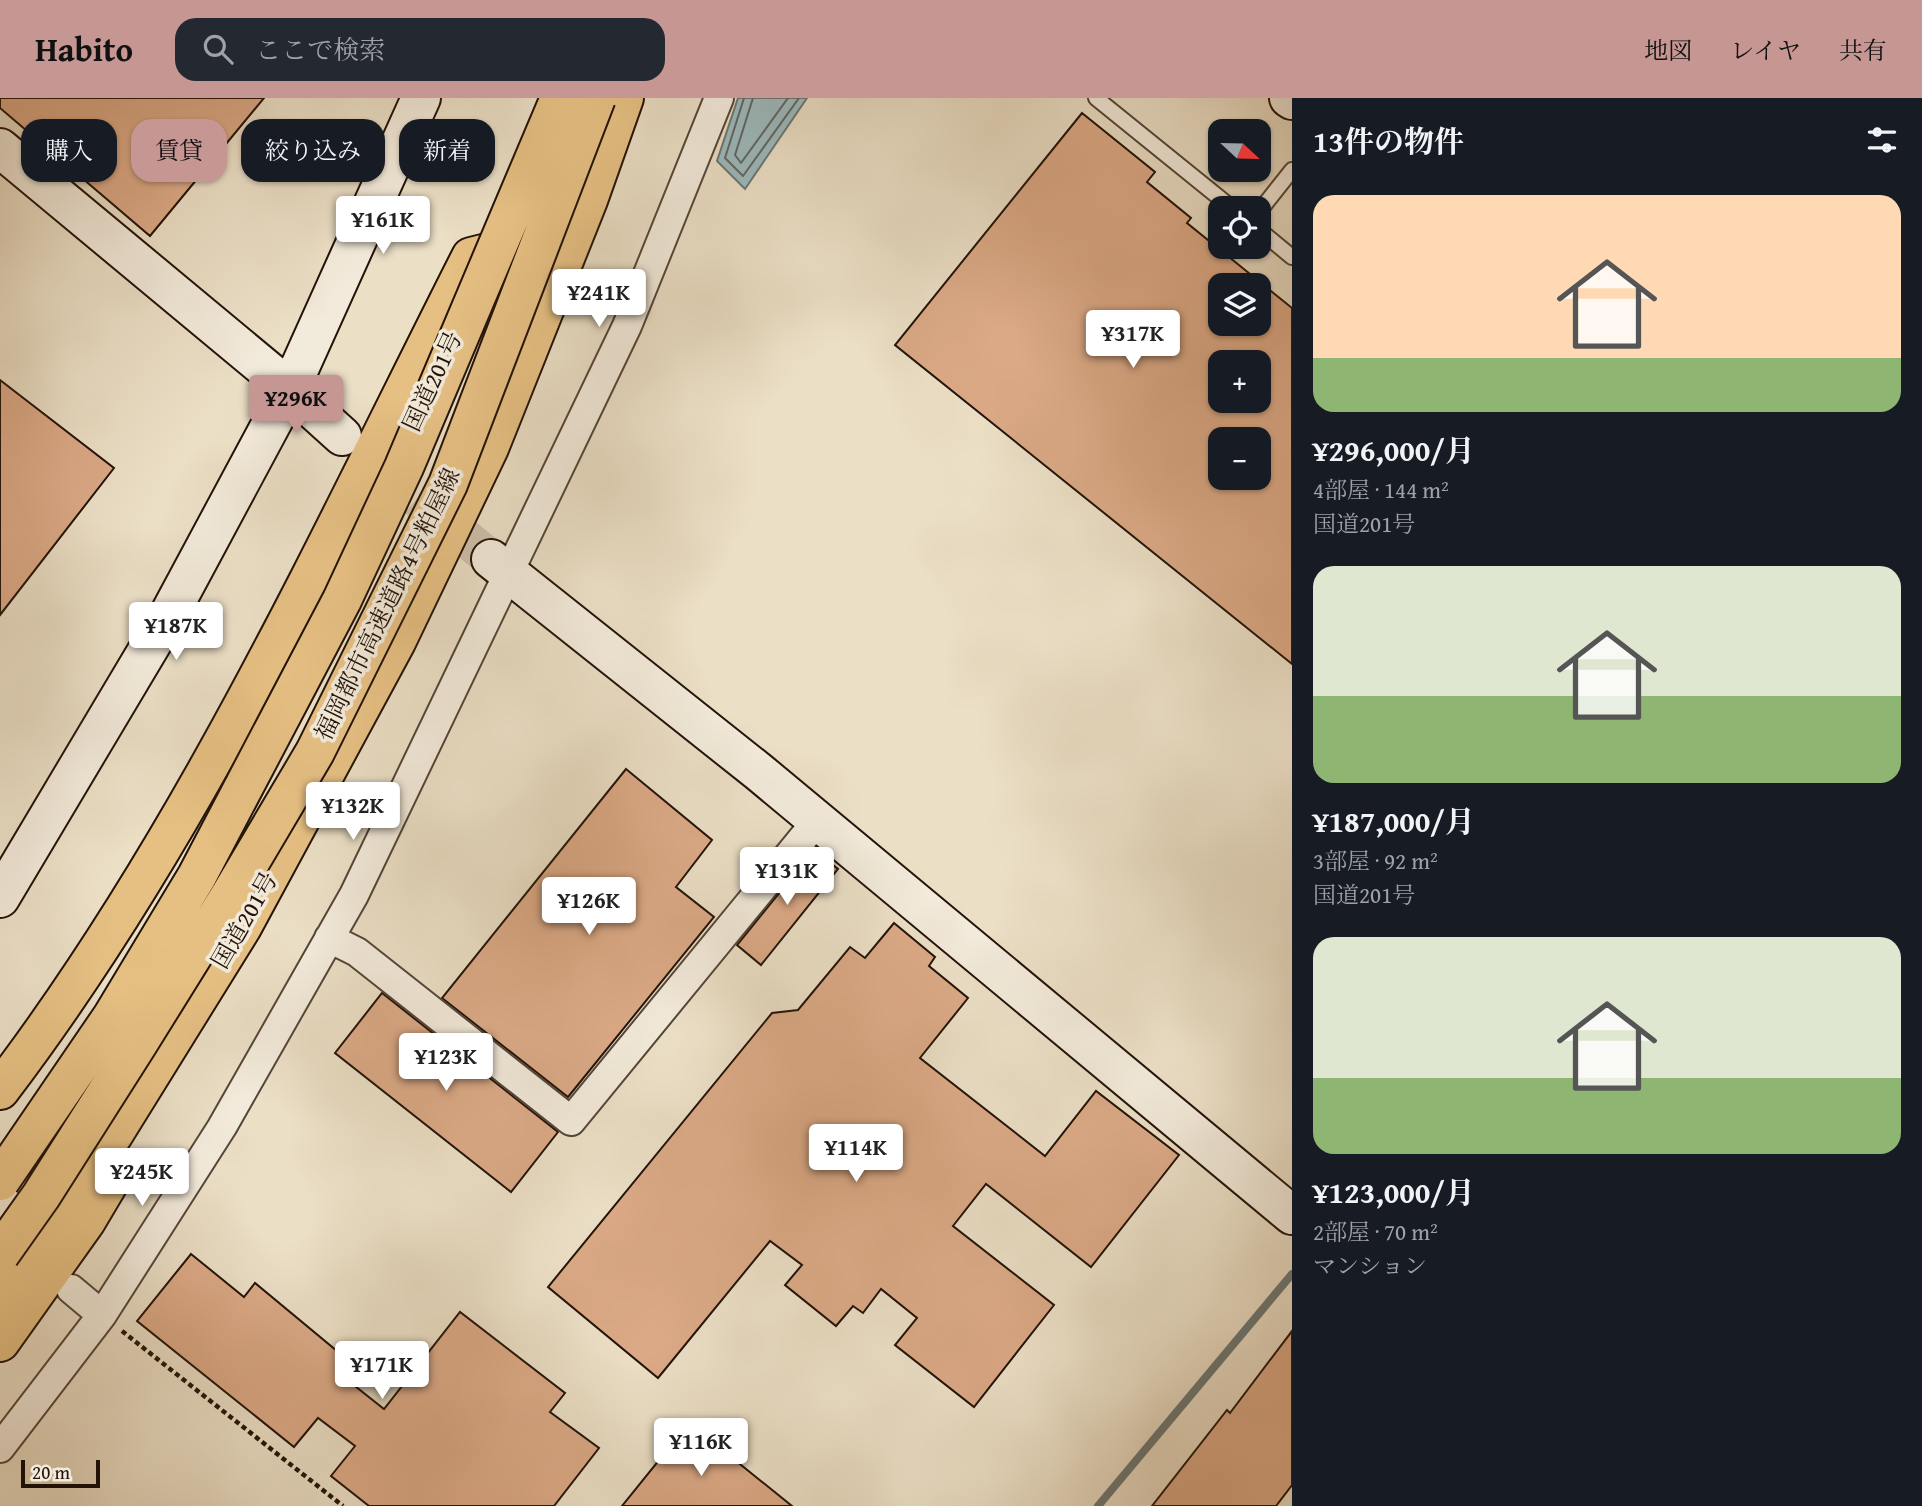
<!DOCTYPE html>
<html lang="ja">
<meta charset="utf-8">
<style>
:root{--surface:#171b24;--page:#242831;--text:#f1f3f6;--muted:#9ea1a6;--accent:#c59692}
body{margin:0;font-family:"Gentium Book Plus","Noto Serif JP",serif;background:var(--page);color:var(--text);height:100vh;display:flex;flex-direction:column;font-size:26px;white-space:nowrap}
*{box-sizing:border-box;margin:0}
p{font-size:23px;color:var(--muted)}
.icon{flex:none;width:38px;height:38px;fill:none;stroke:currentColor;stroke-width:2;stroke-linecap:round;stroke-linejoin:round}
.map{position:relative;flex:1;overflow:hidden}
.side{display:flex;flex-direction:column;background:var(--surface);width:630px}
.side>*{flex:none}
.hud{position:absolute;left:21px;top:21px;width:665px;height:63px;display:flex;gap:14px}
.needle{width:46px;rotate:112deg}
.buttons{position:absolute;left:1208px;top:21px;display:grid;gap:14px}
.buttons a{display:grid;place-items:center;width:63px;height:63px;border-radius:14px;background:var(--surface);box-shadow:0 2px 5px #0004;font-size:35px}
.scale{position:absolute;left:21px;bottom:18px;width:79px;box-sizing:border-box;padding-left:7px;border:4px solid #221208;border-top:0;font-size:19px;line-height:24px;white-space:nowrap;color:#221208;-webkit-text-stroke:5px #f2eada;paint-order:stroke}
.price{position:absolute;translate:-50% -60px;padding:0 16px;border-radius:7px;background:#fff;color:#222;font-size:23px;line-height:46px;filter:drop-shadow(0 2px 4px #0008)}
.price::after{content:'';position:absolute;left:50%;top:42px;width:21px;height:16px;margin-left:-10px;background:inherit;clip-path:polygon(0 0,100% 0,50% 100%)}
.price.on{background:var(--accent);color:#111}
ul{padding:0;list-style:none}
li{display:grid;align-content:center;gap:14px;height:371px;padding:0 21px}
li span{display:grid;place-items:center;height:217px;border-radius:21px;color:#555}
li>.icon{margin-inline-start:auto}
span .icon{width:126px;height:126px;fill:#fffc;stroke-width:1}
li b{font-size:30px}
h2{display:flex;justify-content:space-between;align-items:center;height:84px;padding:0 21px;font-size:30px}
.pill{padding:0 24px;border-radius:21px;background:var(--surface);box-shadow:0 2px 5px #0004;font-size:24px;line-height:63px}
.pill.on{background:var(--accent);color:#111}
header{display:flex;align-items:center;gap:42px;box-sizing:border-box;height:98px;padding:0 35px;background:var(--accent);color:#111}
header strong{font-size:33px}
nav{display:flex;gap:38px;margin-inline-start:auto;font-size:24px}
.search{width:490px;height:63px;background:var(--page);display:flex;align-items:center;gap:18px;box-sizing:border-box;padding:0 24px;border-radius:21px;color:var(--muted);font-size:26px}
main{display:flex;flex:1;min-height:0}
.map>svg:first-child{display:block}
</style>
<header>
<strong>Habito</strong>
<div class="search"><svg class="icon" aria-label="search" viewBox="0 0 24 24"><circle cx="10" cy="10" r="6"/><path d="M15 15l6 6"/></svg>ここで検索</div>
<nav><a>地図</a><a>レイヤ</a><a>共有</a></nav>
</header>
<main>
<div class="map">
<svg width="1292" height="1408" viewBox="0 0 1292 1408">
<rect width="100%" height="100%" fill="#ebdfc6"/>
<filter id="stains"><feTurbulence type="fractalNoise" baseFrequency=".00286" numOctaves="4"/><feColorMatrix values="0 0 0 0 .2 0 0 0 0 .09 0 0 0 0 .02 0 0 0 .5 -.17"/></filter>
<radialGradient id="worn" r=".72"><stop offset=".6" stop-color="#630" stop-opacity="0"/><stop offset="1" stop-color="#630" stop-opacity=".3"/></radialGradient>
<path fill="#9cbabe" stroke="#6b7775" stroke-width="2" d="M738,0H807L745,91L717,63Z"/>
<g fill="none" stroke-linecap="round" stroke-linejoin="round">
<path stroke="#5f6663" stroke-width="2" d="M744,0L725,60L743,78L799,0
M753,0L735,57L741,65L788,0"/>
<path stroke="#6b7775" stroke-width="8" d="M1098,1408L1292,1176"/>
</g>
<path fill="#dba986" stroke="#221208" stroke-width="2" fill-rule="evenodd" d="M0,0H264L150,138L0,10Z
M1082,15L1155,74L1147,84L1191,120L1187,125L1292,210V566L895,247ZM1220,187H1258V226H1220ZM1220,264H1258V303H1220ZM1220,341H1258V380H1220Z
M0,282L114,370L0,517Z
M626,671L712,742L676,789L714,819L568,999L442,900Z
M814,752L838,771L761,867L737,847Z
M894,825L935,859L929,868L968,900L920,960L1045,1058L1096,993L1179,1057L1091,1169L986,1086L953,1128L1054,1207L974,1309L895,1247L917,1220L881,1191L863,1215L853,1208L836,1228L785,1187L802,1167L770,1143L658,1280L548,1189L772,915L798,912L850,849L865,860Z
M382,895L558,1034L511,1094L335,955Z
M191,1156L244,1199L255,1185L355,1268L345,1280L384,1311L460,1214L565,1295L550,1314L599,1350L554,1408H369L331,1378L355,1348L318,1320L294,1349L137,1223Z
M1292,1233V1387L1276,1408H1152L1227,1312L1230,1315Z
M689,1325L792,1408H622Z"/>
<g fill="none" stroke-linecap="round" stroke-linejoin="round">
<path stroke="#cdc0aa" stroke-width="38" stroke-dasharray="38 19" stroke-linecap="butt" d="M373,364L491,461"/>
<g stroke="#544538" stroke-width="18">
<path id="lane" d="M1096,0L1232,110
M1258,115L1292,72
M1258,131L1292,159"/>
</g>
<g stroke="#544538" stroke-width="32">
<path id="street" d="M329,840L357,854L571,1023L817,723
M71,1191L102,1217
M0,1350L102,1217L222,1029L354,797L627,228L719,0"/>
</g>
<g stroke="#221208" stroke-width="42">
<path id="secondary" d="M1289,0L1292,2
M0,50L290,291L342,338
M491,461L759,674L1292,1117
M0,800L171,513L290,291L421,0"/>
</g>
<g stroke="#221208" stroke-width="42">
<path id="highway" d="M0,992C194,737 327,443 471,159L491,154
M0,1194L113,1037L242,829L396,544L489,350L588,102L624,0
M0,1244L86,1123L118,1069"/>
</g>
<path stroke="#221208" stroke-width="4.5" stroke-dasharray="5 3.5" stroke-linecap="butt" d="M122,1233L343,1408"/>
<use href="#lane" stroke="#f2eada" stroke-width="14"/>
<use href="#street" stroke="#f2eada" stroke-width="28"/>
<use href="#secondary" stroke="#f2eada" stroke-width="38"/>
<use href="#highway" stroke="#e6c083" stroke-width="38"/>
<g stroke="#221208" stroke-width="42" stroke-linecap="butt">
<path id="highway-bridge" d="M0,1083L112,919L197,778L342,502L404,369L560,0
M0,1156L41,1098L137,947L231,796L315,654L448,386L596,0"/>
</g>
<use href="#highway-bridge" stroke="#e6c083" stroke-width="38"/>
</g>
<g text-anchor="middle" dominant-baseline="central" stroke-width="7" stroke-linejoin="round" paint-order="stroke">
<g font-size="24" fill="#221208" stroke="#f2eada">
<text transform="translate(432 283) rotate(-65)">国道201号</text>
<text transform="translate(387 506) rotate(-64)">福岡都市高速道路4号粕屋線</text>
<text transform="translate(244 822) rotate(-60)">国道201号</text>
</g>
</g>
<rect width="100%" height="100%" filter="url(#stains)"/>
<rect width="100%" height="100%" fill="url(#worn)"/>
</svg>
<div class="buttons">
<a><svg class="needle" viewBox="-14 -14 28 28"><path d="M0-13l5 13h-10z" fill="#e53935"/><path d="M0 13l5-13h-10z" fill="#9ea1a6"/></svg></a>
<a><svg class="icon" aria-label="locate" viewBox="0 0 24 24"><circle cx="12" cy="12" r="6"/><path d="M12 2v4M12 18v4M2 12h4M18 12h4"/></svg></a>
<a><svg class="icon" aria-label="layers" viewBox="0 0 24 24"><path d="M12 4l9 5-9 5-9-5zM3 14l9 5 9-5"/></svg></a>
<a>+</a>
<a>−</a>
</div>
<div class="scale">20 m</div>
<b class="price" style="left:383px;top:158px">¥161K</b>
<b class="price" style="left:599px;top:231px">¥241K</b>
<b class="price" style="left:1133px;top:272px">¥317K</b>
<b class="price on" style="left:296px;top:337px">¥296K</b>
<b class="price" style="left:176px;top:564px">¥187K</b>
<b class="price" style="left:353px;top:744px">¥132K</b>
<b class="price" style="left:787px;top:809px">¥131K</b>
<b class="price" style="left:589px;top:839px">¥126K</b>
<b class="price" style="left:446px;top:995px">¥123K</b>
<b class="price" style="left:856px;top:1086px">¥114K</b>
<b class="price" style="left:142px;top:1110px">¥245K</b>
<b class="price" style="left:382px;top:1303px">¥171K</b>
<b class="price" style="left:701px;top:1380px">¥116K</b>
<div class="hud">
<a class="pill">購入</a>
<a class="pill on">賃貸</a>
<a class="pill">絞り込み</a>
<a class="pill">新着</a>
</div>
</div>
<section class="side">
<h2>13件の物件<svg class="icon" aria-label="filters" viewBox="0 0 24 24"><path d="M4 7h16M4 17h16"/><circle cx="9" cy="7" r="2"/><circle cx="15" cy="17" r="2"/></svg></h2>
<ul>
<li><span style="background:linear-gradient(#ffd9b3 75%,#8fb573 0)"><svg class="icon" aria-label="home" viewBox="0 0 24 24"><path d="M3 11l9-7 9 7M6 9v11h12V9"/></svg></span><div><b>¥296,000/月</b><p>4部屋 · 144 m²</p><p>国道201号</p></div></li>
<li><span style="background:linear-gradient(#dfe7d0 60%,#8fb573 0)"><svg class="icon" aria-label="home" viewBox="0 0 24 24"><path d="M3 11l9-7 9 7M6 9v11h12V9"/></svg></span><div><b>¥187,000/月</b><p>3部屋 · 92 m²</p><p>国道201号</p></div></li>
<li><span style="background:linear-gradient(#dfe7d0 65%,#8fb573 0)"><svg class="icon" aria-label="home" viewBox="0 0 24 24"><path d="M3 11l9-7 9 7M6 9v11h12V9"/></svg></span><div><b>¥123,000/月</b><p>2部屋 · 70 m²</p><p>マンション</p></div></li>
</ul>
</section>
</main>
